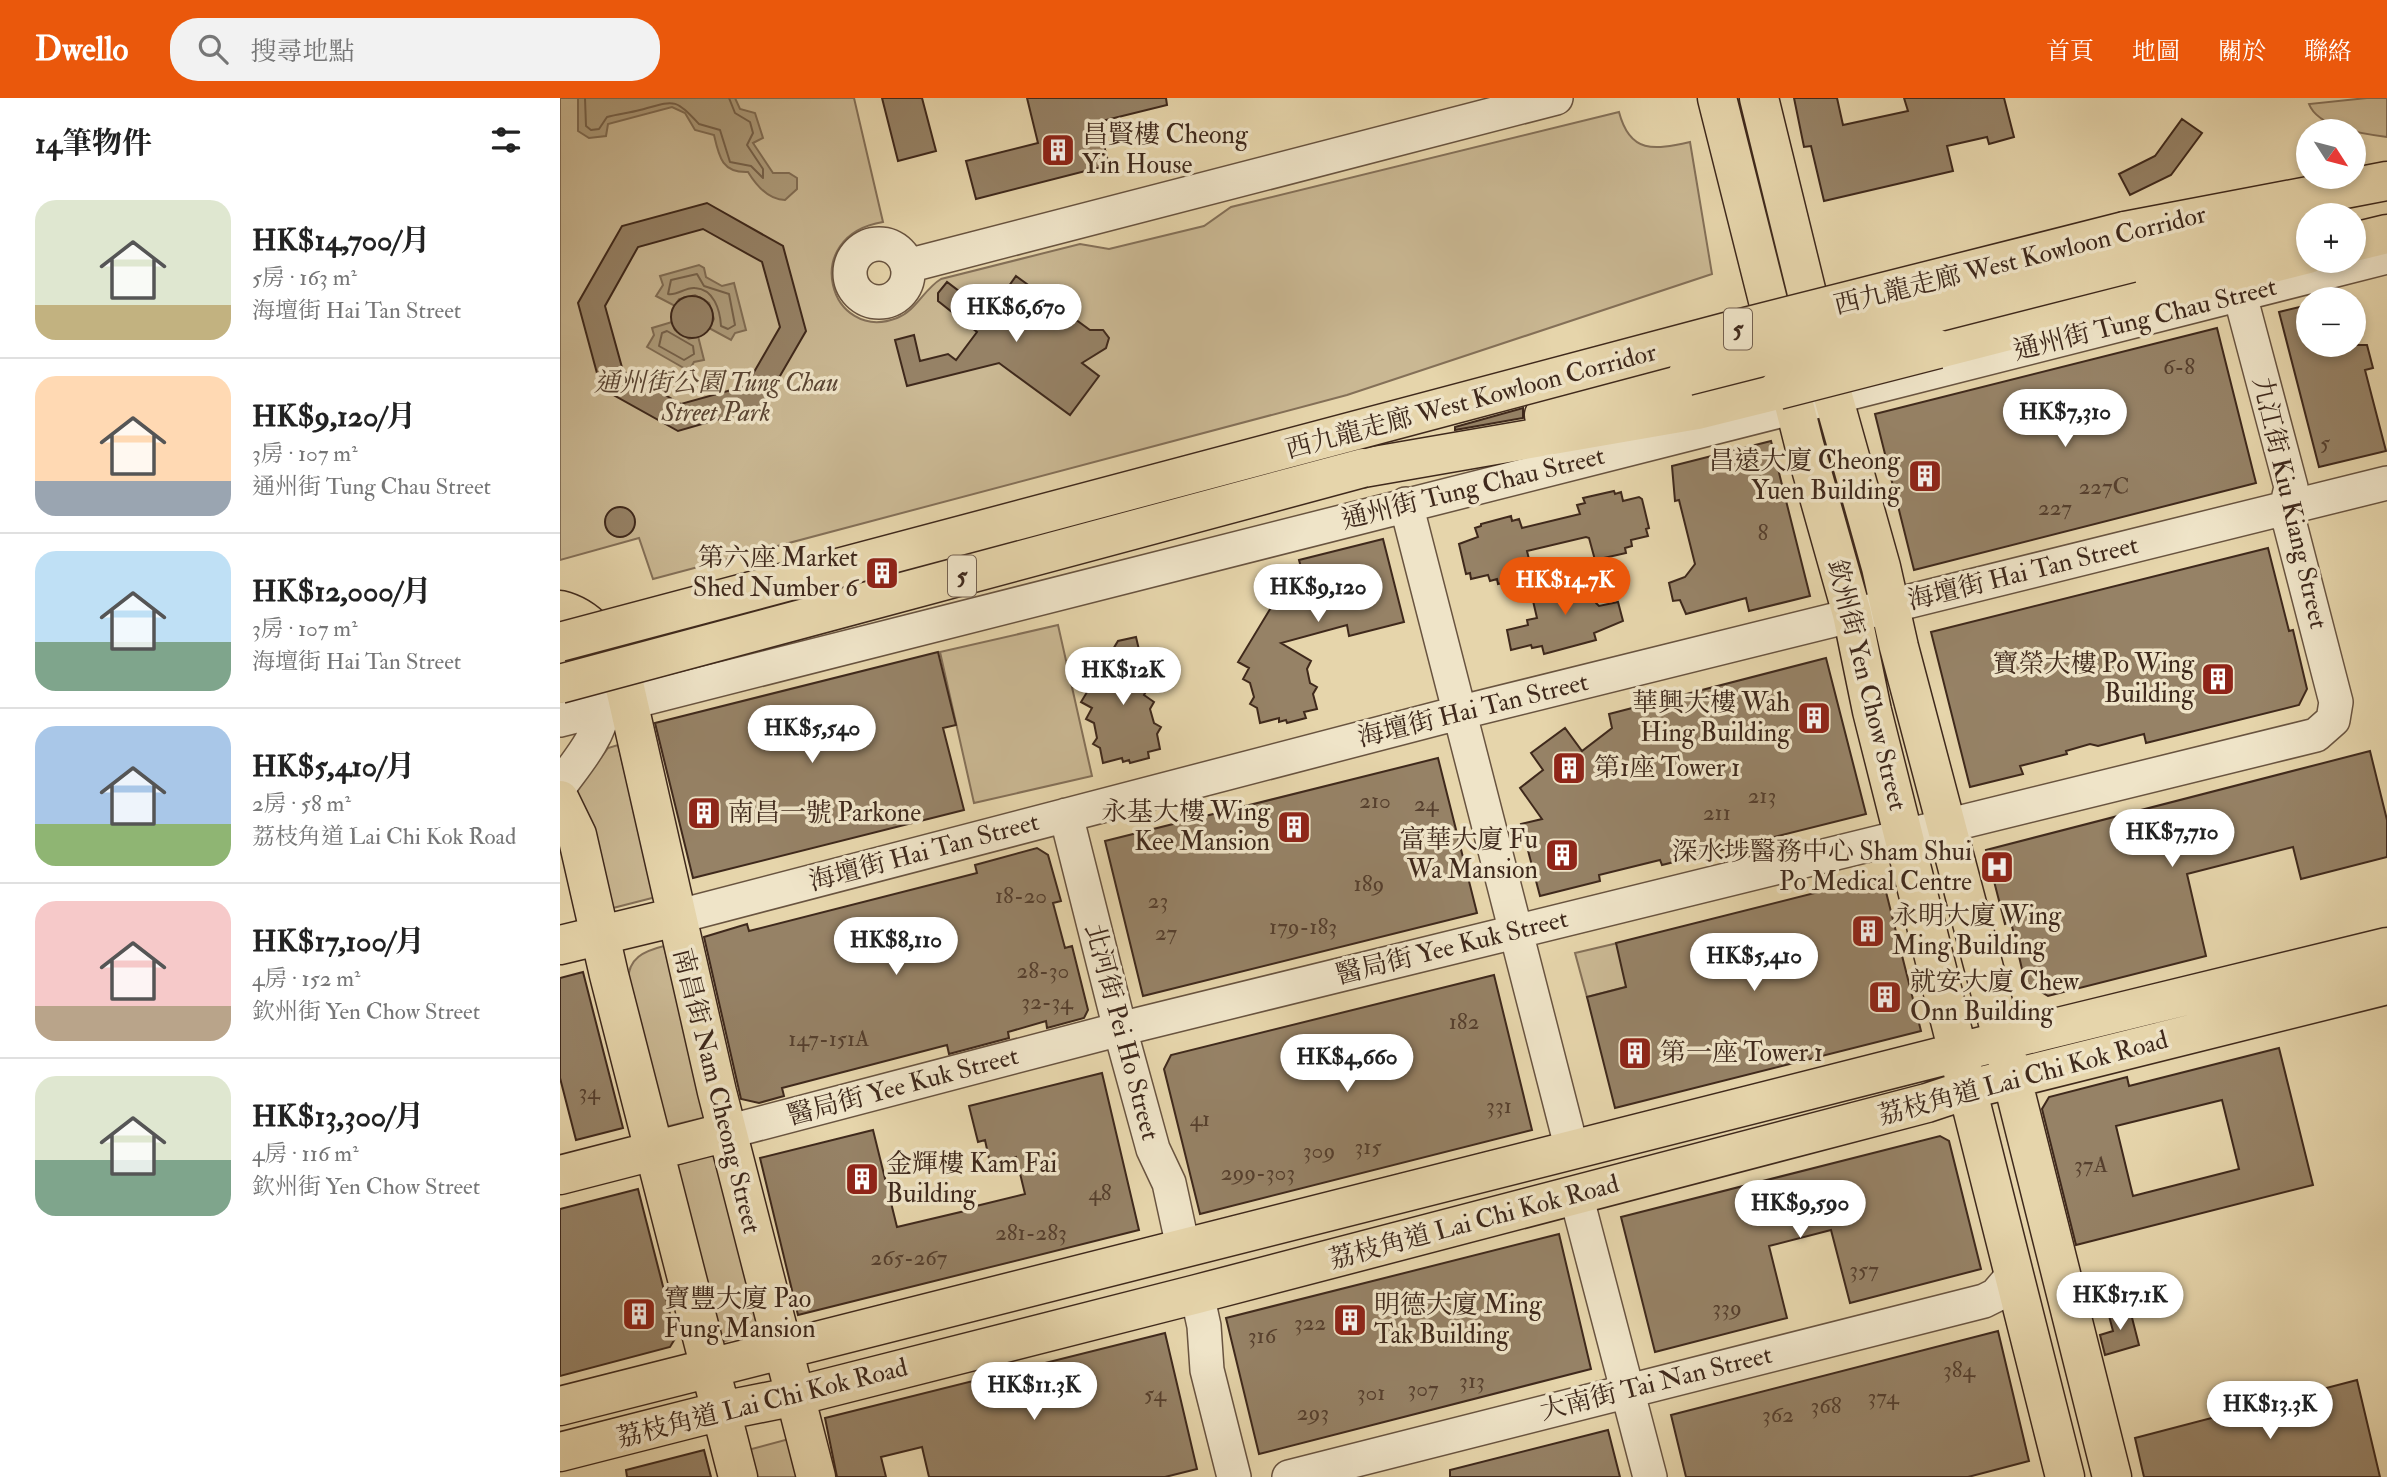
<!DOCTYPE html>
<html lang="zh-TW">
<meta charset="utf-8">
<style>
:root{--surface:#fff;--page:#f2f2f2;--text:#222;--muted:#767676;--line:#e0e0e0;--accent:#ea580c}
body{margin:0;font-family:"IM FELL Double Pica","Noto Serif TC",serif;background:var(--page);color:var(--text);height:100vh;display:flex;flex-direction:column;font-size:26px;white-space:nowrap}
*{box-sizing:border-box;margin:0}
p{font-size:23px;color:var(--muted)}
.icon{flex:none;width:38px;height:38px;fill:none;stroke:currentColor;stroke-width:2;stroke-linecap:round;stroke-linejoin:round}
.map{position:relative;flex:1;overflow:hidden}
.sheet{display:flex;flex-direction:column;background:var(--surface);width:560px}
.sheet>*{flex:none}
.needle{width:46px;rotate:126deg}
.buttons{position:absolute;left:1736px;top:21px;display:grid;gap:14px}
.buttons a{display:grid;place-items:center;width:70px;height:70px;border-radius:50%;background:var(--surface);box-shadow:0 4px 10px #0003;font-size:35px}
.price{position:absolute;translate:-50% -60px;padding:0 16px;border-radius:24px;background:#fff;color:#222;font-size:23px;line-height:46px;filter:drop-shadow(0 2px 4px #0008)}
.price::after{content:'';position:absolute;left:50%;top:42px;width:21px;height:16px;margin-left:-10px;background:inherit;clip-path:polygon(0 0,100% 0,50% 100%)}
.price.active{background:var(--accent);color:#fff}
ul{padding:0;list-style:none}
li{display:flex;align-items:center;gap:21px;height:175px;padding:0 35px}
li+li{border-top:2px solid var(--line)}
li span{display:grid;place-items:center;flex:none;width:196px;height:140px;border-radius:21px;color:#555}
li>.icon{margin-inline-start:auto}
span .icon{width:84px;height:84px;fill:#fffc;stroke-width:1}
li b{font-size:30px}
h2{display:flex;justify-content:space-between;align-items:center;height:84px;padding:0 35px;font-size:30px}
header{display:flex;align-items:center;gap:42px;box-sizing:border-box;height:98px;padding:0 35px;background:var(--accent);color:#fff}
header strong{font-size:33px}
nav{display:flex;gap:38px;margin-inline-start:auto;font-size:24px}
.search{width:490px;height:63px;background:var(--page);display:flex;align-items:center;gap:18px;box-sizing:border-box;padding:0 24px;border-radius:28px;color:var(--muted);font-size:26px}
main{display:flex;flex:1;min-height:0}
.map>svg:first-child{display:block}
</style>
<header>
<strong>Dwello</strong>
<div class="search"><svg class="icon" aria-label="search" viewBox="0 0 24 24"><circle cx="10" cy="10" r="6"/><path d="M15 15l6 6"/></svg>搜尋地點</div>
<nav><a>首頁</a><a>地圖</a><a>關於</a><a>聯絡</a></nav>
</header>
<main>
<section class="sheet">
<h2>14筆物件<svg class="icon" aria-label="filters" viewBox="0 0 24 24"><path d="M4 7h16M4 17h16"/><circle cx="9" cy="7" r="2"/><circle cx="15" cy="17" r="2"/></svg></h2>
<ul>
<li><span style="background:linear-gradient(#dfe7d0 75%,#c2b280 0)"><svg class="icon" aria-label="home" viewBox="0 0 24 24"><path d="M3 11l9-7 9 7M6 9v11h12V9"/></svg></span><div><b>HK$14,700/月</b><p>5房 · 163 m²</p><p>海壇街 Hai Tan Street</p></div></li>
<li><span style="background:linear-gradient(#ffd9b3 75%,#9aa5b1 0)"><svg class="icon" aria-label="home" viewBox="0 0 24 24"><path d="M3 11l9-7 9 7M6 9v11h12V9"/></svg></span><div><b>HK$9,120/月</b><p>3房 · 107 m²</p><p>通州街 Tung Chau Street</p></div></li>
<li><span style="background:linear-gradient(#bfe0f5 65%,#7fa58c 0)"><svg class="icon" aria-label="home" viewBox="0 0 24 24"><path d="M3 11l9-7 9 7M6 9v11h12V9"/></svg></span><div><b>HK$12,000/月</b><p>3房 · 107 m²</p><p>海壇街 Hai Tan Street</p></div></li>
<li><span style="background:linear-gradient(#a9c7e8 70%,#8fb573 0)"><svg class="icon" aria-label="home" viewBox="0 0 24 24"><path d="M3 11l9-7 9 7M6 9v11h12V9"/></svg></span><div><b>HK$5,410/月</b><p>2房 · 58 m²</p><p>荔枝角道 Lai Chi Kok Road</p></div></li>
<li><span style="background:linear-gradient(#f6c9c9 75%,#b9a48a 0)"><svg class="icon" aria-label="home" viewBox="0 0 24 24"><path d="M3 11l9-7 9 7M6 9v11h12V9"/></svg></span><div><b>HK$17,100/月</b><p>4房 · 152 m²</p><p>欽州街 Yen Chow Street</p></div></li>
<li><span style="background:linear-gradient(#dfe7d0 60%,#7fa58c 0)"><svg class="icon" aria-label="home" viewBox="0 0 24 24"><path d="M3 11l9-7 9 7M6 9v11h12V9"/></svg></span><div><b>HK$13,300/月</b><p>4房 · 116 m²</p><p>欽州街 Yen Chow Street</p></div></li>
</ul>
</section>
<div class="map">
<svg width="1827" height="1379" viewBox="0 0 1827 1379">
<rect width="100%" height="100%" fill="#e6d5ab"/>
<filter id="stains"><feTurbulence type="fractalNoise" baseFrequency=".00286" numOctaves="4"/><feColorMatrix values="0 0 0 0 .2 0 0 0 0 .09 0 0 0 0 .02 0 0 0 .5 -.17"/></filter>
<radialGradient id="worn" r=".72"><stop offset=".6" stop-color="#630" stop-opacity="0"/><stop offset="1" stop-color="#630" stop-opacity=".3"/></radialGradient>
<path fill="#cab893" stroke="#847058" stroke-width="2" d="M0,0H294L323,124C238,138 270,246 337,220C356,213 364,191 381,181L520,146L549,151L644,128L671,109L1059,14C1070,56 1094,52 1130,44L1152,176L787,297L93,481L79,440L0,462Z
M1807,0H1827V39C1804,36 1758,30 1749,6Z
M498,527L532,678L414,705L380,554Z
M58,647L96,799L53,810L16,693L48,650Z
M1062,844L1073,887L1027,899L1015,855Z
M104,848L147,1019L105,1029L68,883C68,860 84,853 104,848Z
M156,1056L201,1234L160,1244L116,1067Z
M229,1341L238,1379H195L188,1352Z"/>
<path fill="#ad9b7a" stroke="#816d54" stroke-width="2" d="M18,0H175L180,11L195,15L203,40L193,45L213,75H229L237,80V91L225,102C208,102 196,87 188,74C162,75 159,59 154,37L135,32L125,15L112,9L48,26L46,38L29,40L18,33Z
M139,167L144,170L146,179L162,188L174,185L186,232L175,235L171,242L149,230L154,221L149,205L135,197L119,201L115,208L96,198L103,187L100,178Z
M112,224L115,232L129,241L138,238L144,262L134,264L129,273L87,249L94,237L92,230Z"/>
<g fill="none" stroke-linecap="round" stroke-linejoin="round">
<path stroke="#76624b" stroke-width="2" d="M25,0L26,28L31,32L39,31L47,19C58,16 69,15 80,12C116,2 114,0 139,26L160,32L170,64L191,68L203,80V71L187,47L193,35L190,24L175,15L169,0
M137,176L144,188L169,196L175,227L168,231L161,228C160,212 154,191 135,190C125,189 117,198 108,196L111,182Z
M107,233L133,248L134,256L124,262L99,248L102,235Z"/>
</g>
<path fill="#968266" stroke="#3f291c" stroke-width="2" fill-rule="evenodd" d="M322,0H362L376,53L338,63Z
M467,0H606L607,7L538,24L549,67L416,101L406,63L478,45Z
M1234,0H1277L1283,27L1348,13L1344,0H1444L1454,39L1429,46L1427,39L1387,48L1393,73L1264,103L1251,48L1244,49Z
M1622,21L1642,35L1611,77L1570,97L1559,76L1595,58Z
M147,105L223,148L246,233L202,309L118,333L41,290L18,205L62,128ZM143,131L202,164L220,229L186,288L121,306L63,273L45,208L78,149Z
M456,178L530,232H543L549,240L546,250L522,265L539,278L510,317L439,265L347,288L335,242L354,237L360,263L388,256L396,262L417,234L378,203V195L387,184L420,209L430,195L439,202Z
M111 219a21 21 0 1 1 42 0a21 21 0 1 1-42 0Z
M1748,207V247H1807L1813,270L1805,272L1826,353L1759,369L1719,214Z
M1657,230L1696,385L1354,472L1315,316Z
M963,310V320L895,332V329Z
M1211,343L1250,498L1189,513L1186,500L1126,516L1120,502L1113,503L1109,485L1125,479L1135,466L1119,402L1115,403L1112,368Z
M1054,393L1055,396L1061,394L1063,403L1079,399L1082,401L1089,430L1086,431L1088,438L1071,442L1072,448L1065,450L1066,455L1035,462L1029,440L1026,439L967,453L973,478L938,486L937,481L930,483L928,477L911,481L910,475L906,476L899,446L918,439L915,430L921,428V426L951,418L952,423L959,421L962,430L1020,416L1017,407L1025,405L1023,400Z
M45 424a15 15 0 1 1 30 0a15 15 0 1 1-30 0Z
M823,441L844,524L789,538L787,527L721,545L751,563L747,571L750,585L757,589L753,596L757,611L744,614L746,620L727,625L726,622L719,624V620L700,625L697,610L690,606L694,599L690,585L683,581L689,570L678,564L715,503L728,500L726,493L746,488L739,462Z
M1708,450L1729,533L1733,532L1747,591L1739,607L1586,645L1584,636L1538,648L1530,646L1506,653L1507,656L1460,668L1463,676L1410,689L1371,534Z
M1028,476L1036,505L1039,508L1058,504L1063,523L1034,535L1036,542L984,556L982,548L972,550L971,547L951,552L947,532L968,527L967,522L977,520L970,490Z
M576,539L588,590L584,597L594,604L590,611L594,625L601,629L597,636L600,651L588,654L589,660L570,665L569,662L563,664L562,660L543,665L540,650L533,646L537,640L534,625L526,621L532,610L521,604L558,543Z
M378,554L396,627L383,630L404,712L133,780L95,625Z
M1266,560L1306,716L1102,767L1100,762L1039,777L1040,783L980,798L961,726L982,721L960,690L983,672L971,655L1005,630L1022,653L1052,630L1049,616Z
M1810,653L1827,722V759L1741,781L1733,749L1627,776L1646,858L1488,898L1465,884L1451,824L1445,826L1426,752Z
M878,660L917,815L583,898L545,743Z
M477,750L488,757L501,803L493,805L505,850L512,848L528,912L524,920L487,930L486,923L448,934L449,940L389,956L387,947L222,990L224,998L199,1005L181,1001L144,839L187,826L189,833L417,775L415,767Z
M1322,778L1361,933L1055,1010L1027,899L1066,889L1056,845Z
M23,874L63,1030L16,1042L0,980V880Z
M934,877L972,1032L640,1116L604,971L611,957Z
M1719,950L1753,1087L1516,1147L1482,1011L1489,999L1567,979L1569,988ZM1662,1002L1679,1071L1573,1098L1556,1028Z
M542,975L579,1132L238,1217L200,1060L313,1032L337,1129L409,1112L408,1110L465,1096L456,1059L430,1065L425,1042L418,1044L409,1008Z
M1380,1038L1389,1043L1421,1171L1290,1205L1271,1132L1209,1148L1227,1220L1095,1254L1061,1119Z
M78,1091L116,1239L110,1249L0,1278V1111Z
M999,1136L1031,1271L699,1356L666,1220Z
M1569,1208L1579,1247L1545,1257L1540,1237L1553,1233L1548,1214Z
M1438,1233L1469,1363L1408,1379H1126L1111,1317Z
M605,1235L637,1371L605,1379H369L362,1349L321,1359L326,1379H277L265,1320Z
M1797,1282L1820,1379H1584L1575,1340Z
M1048,1332L1060,1379H890V1372Z
M144,1352L151,1379H67L66,1372Z"/>
<g fill="none" stroke-linecap="round" stroke-linejoin="round">
<g stroke="#695440" stroke-width="36">
<path id="minor" d="M290 175a29 29 0 1 1 58 0a29 29 0 1 1-58 0Z
M347,168L996,0
M846,406L1012,1052
M0,622L1827,159
M0,688C18,663 38,641 44,610
M506,717L560,931L593,1051L609,1085L623,1149
M116,819L898,615L1827,385
M167,1034L560,931L1756,637L1773,622L1776,604L1726,411L1731,389L1680,197
M1016,1097L1090,1379
M637,1196L644,1228L647,1272L674,1379
M729,1379L1424,1203L1436,1197L1453,1177"/>
</g>
<g stroke="#3f291c" stroke-width="41">
<path id="major" d="M1157,0L1244,346L1292,516L1312,613L1505,1379
M1199,0L1267,277L1321,469L1339,549L1429,889L1552,1379
M0,512C33,520 52,552 63,581L157,994L256,1379
M0,702L17,737L49,877L178,1379
M0,847L116,819
M0,1077L167,1034
M0,1308L1482,933L1827,849
M0,1354L161,1313L236,1298L637,1196L1367,1005L1406,992L1827,887"/>
</g>
<g stroke="#3f291c" stroke-width="41">
<path id="highway" d="M1565,133L1827,83
M1794,144L1827,136
M1571,165L1748,131
M1378,251L1748,156
M984,317L1127,278
M803,370L1137,312L1218,292"/>
</g>
<use href="#minor" stroke="#efe4c8" stroke-width="33"/>
<use href="#major" stroke="#e6d5ab" stroke-width="38"/>
<use href="#highway" stroke="#e6d5ab" stroke-width="38"/>
<g stroke="#3f291c" stroke-width="41" stroke-linecap="butt">
<path id="highway-bridge" d="M1127,278L1571,165
M1218,292L1378,251
M0,544L1177,231L1565,133
M0,586L803,370"/>
</g>
<use href="#highway-bridge" stroke="#e6d5ab" stroke-width="38"/>
</g>
<defs>
<g id="building-square" transform="scale(1.75)"><rect x="-9" y="-9" width="18" height="18" rx="4" fill="#8f2418" stroke="#efe4c8"/><path d="M-4-6H4V6H1V3H-1V6H-4ZM-2.5-4.3h1.7v1.8h-1.7ZM.8-4.3h1.7v1.8H.8ZM-2.5-1h1.7V.8h-1.7ZM.8-1h1.7V.8H.8Z" fill="#fff"/></g>
<g id="hospital-square" transform="scale(1.75)"><rect x="-9" y="-9" width="18" height="18" rx="4" fill="#8f2418" stroke="#efe4c8"/><path d="M-5-5h3v3.5h4V-5h3V5h-3V1.5h-4V5h-3Z" fill="#fff"/></g>
</defs>
<g fill-rule="evenodd">
<use href="#building-square" x="498" y="52"/>
<use href="#building-square" x="1365" y="378"/>
<use href="#building-square" x="322" y="475"/>
<use href="#building-square" x="1658" y="581"/>
<use href="#building-square" x="1254" y="620"/>
<use href="#building-square" x="1009" y="670"/>
<use href="#building-square" x="144" y="715"/>
<use href="#building-square" x="734" y="729"/>
<use href="#building-square" x="1002" y="757"/>
<use href="#hospital-square" x="1437" y="769"/>
<use href="#building-square" x="1308" y="833"/>
<use href="#building-square" x="1325" y="899"/>
<use href="#building-square" x="1075" y="955"/>
<use href="#building-square" x="302" y="1081"/>
<use href="#building-square" x="79" y="1216"/>
<use href="#building-square" x="790" y="1222"/>
</g>
<g text-anchor="middle" dominant-baseline="central" stroke-width="7" stroke-linejoin="round" paint-order="stroke">
<g font-size="23" fill="#553f2e">
<text x="1619" y="268">6-8</text>
<text x="1765" y="344">5</text>
<text x="1544" y="388">227C</text>
<text x="1495" y="409">227</text>
<text x="1203" y="434">8</text>
<text x="1202" y="697">213</text>
<text x="815" y="702">210</text>
<text x="866" y="705">24</text>
<text x="1157" y="714">211</text>
<text x="809" y="785">189</text>
<text x="461" y="797">18-20</text>
<text x="598" y="802">23</text>
<text x="743" y="828">179-183</text>
<text x="606" y="834">27</text>
<text x="483" y="872">28-30</text>
<text x="487" y="903">32-34</text>
<text x="904" y="923">182</text>
<text x="269" y="940">147-151A</text>
<text x="29" y="993">34</text>
<text x="939" y="1007">331</text>
<text x="640" y="1020">41</text>
<text x="808" y="1048">315</text>
<text x="759" y="1052">309</text>
<text x="1531" y="1066">37A</text>
<text x="698" y="1074">299-303</text>
<text x="540" y="1094">48</text>
<text x="471" y="1134">281-283</text>
<text x="349" y="1159">265-267</text>
<text x="1304" y="1171">357</text>
<text x="1167" y="1209">339</text>
<text x="750" y="1224">322</text>
<text x="702" y="1237">316</text>
<text x="1399" y="1271">384</text>
<text x="912" y="1282">313</text>
<text x="863" y="1290">307</text>
<text x="811" y="1294">301</text>
<text x="595" y="1295">54</text>
<text x="1323" y="1298">374</text>
<text x="1266" y="1307">368</text>
<text x="753" y="1314">293</text>
<text x="1218" y="1316">362</text>
</g>
<g fill="#efe4c8" stroke="#746150" stroke-width="2">
<rect x="1164" y="210.5" width="28" height="41" rx="5"/>
<rect x="388" y="457.5" width="28" height="41" rx="5"/>
</g>
<g font-size="24" font-weight="bold" fill="#3f291c">
<text x="1178" y="231">5</text>
<text x="402" y="478">5</text>
</g>
<g font-size="26" fill="#3f291c" stroke="#efe4c8" text-anchor="start">
<text x="522" y="37">昌賢樓 Cheong<tspan x="522" dy="30">Yin House</tspan></text>
<text x="1340" y="363" text-anchor="end">昌遠大廈 Cheong<tspan x="1340" dy="30">Yuen Building</tspan></text>
<text x="298" y="460" text-anchor="end">第六座 Market<tspan x="298" dy="30">Shed Number 6</tspan></text>
<text x="1634" y="566" text-anchor="end">寶榮大樓 Po Wing<tspan x="1634" dy="30">Building</tspan></text>
<text x="1230" y="605" text-anchor="end">華興大樓 Wah<tspan x="1230" dy="30">Hing Building</tspan></text>
<text x="1034" y="670">第1座 Tower 1</text>
<text x="710" y="714" text-anchor="end">永基大樓 Wing<tspan x="710" dy="30">Kee Mansion</tspan></text>
<text x="168" y="715">南昌一號 Parkone</text>
<text x="978" y="742" text-anchor="end">富華大廈 Fu<tspan x="978" dy="30">Wa Mansion</tspan></text>
<text x="1412" y="754" text-anchor="end">深水埗醫務中心 Sham Shui<tspan x="1412" dy="30">Po Medical Centre</tspan></text>
<text x="1332" y="818">永明大廈 Wing<tspan x="1332" dy="30">Ming Building</tspan></text>
<text x="1350" y="884">就安大廈 Chew<tspan x="1350" dy="30">Onn Building</tspan></text>
<text x="1100" y="955">第一座 Tower 1</text>
<text x="326" y="1066">金輝樓 Kam Fai<tspan x="326" dy="30">Building</tspan></text>
<text x="104" y="1201">寶豐大廈 Pao<tspan x="104" dy="30">Fung Mansion</tspan></text>
<text x="814" y="1207">明德大廈 Ming<tspan x="814" dy="30">Tak Building</tspan></text>
</g>
<g font-size="26" fill="#3f291c" stroke="#efe4c8">
<text transform="translate(1460 162) rotate(-14)">西九龍走廊 West Kowloon Corridor</text>
<text transform="translate(1585 221) rotate(-14)">通州街 Tung Chau Street</text>
<text transform="translate(911 303) rotate(-15)">西九龍走廊 West Kowloon Corridor</text>
<text transform="translate(913 390) rotate(-14)">通州街 Tung Chau Street</text>
<text transform="translate(1730 405) rotate(77)">九江街 Kiu Kiang Street</text>
<text transform="translate(1463 475) rotate(-14)">海壇街 Hai Tan Street</text>
<text transform="translate(1307 587) rotate(76)">欽州街 Yen Chow Street</text>
<text transform="translate(913 612) rotate(-14)">海壇街 Hai Tan Street</text>
<text transform="translate(364 754) rotate(-15)">海壇街 Hai Tan Street</text>
<text transform="translate(892 849) rotate(-14)">醫局街 Yee Kuk Street</text>
<text transform="translate(562 934) rotate(75)">北河街 Pei Ho Street</text>
<text transform="translate(1463 980) rotate(-15)">荔枝角道 Lai Chi Kok Road</text>
<text transform="translate(343 988) rotate(-15)">醫局街 Yee Kuk Street</text>
<text transform="translate(157 993) rotate(76)">南昌街 Nam Cheong Street</text>
<text transform="translate(914 1124) rotate(-15)">荔枝角道 Lai Chi Kok Road</text>
<text transform="translate(1096 1285) rotate(-14)">大南街 Tai Nan Street</text>
<text transform="translate(202 1305) rotate(-14)">荔枝角道 Lai Chi Kok Road</text>
</g>
<g font-size="26" font-style="italic" fill="#5b4634" stroke="#efe4c8">
<text x="156" y="285">通州街公園 Tung Chau<tspan x="156" dy="30">Street Park</tspan></text>
</g>
</g>
<rect width="100%" height="100%" filter="url(#stains)"/>
<rect width="100%" height="100%" fill="url(#worn)"/>
</svg>
<div class="buttons">
<a><svg class="needle" viewBox="-14 -14 28 28"><path d="M0-13l5 13h-10z" fill="#e53935"/><path d="M0 13l5-13h-10z" fill="#767676"/></svg></a>
<a>+</a>
<a>−</a>
</div>
<b class="price" style="left:456px;top:246px">HK$6,670</b>
<b class="price" style="left:1505px;top:351px">HK$7,310</b>
<b class="price active" style="left:1005px;top:519px">HK$14.7K</b>
<b class="price" style="left:758px;top:526px">HK$9,120</b>
<b class="price" style="left:563px;top:609px">HK$12K</b>
<b class="price" style="left:252px;top:667px">HK$5,540</b>
<b class="price" style="left:1612px;top:771px">HK$7,710</b>
<b class="price" style="left:336px;top:879px">HK$8,110</b>
<b class="price" style="left:1194px;top:895px">HK$5,410</b>
<b class="price" style="left:787px;top:996px">HK$4,660</b>
<b class="price" style="left:1240px;top:1142px">HK$9,590</b>
<b class="price" style="left:1560px;top:1234px">HK$17.1K</b>
<b class="price" style="left:474px;top:1324px">HK$11.3K</b>
<b class="price" style="left:1710px;top:1343px">HK$13.3K</b>
</div>
</main>
